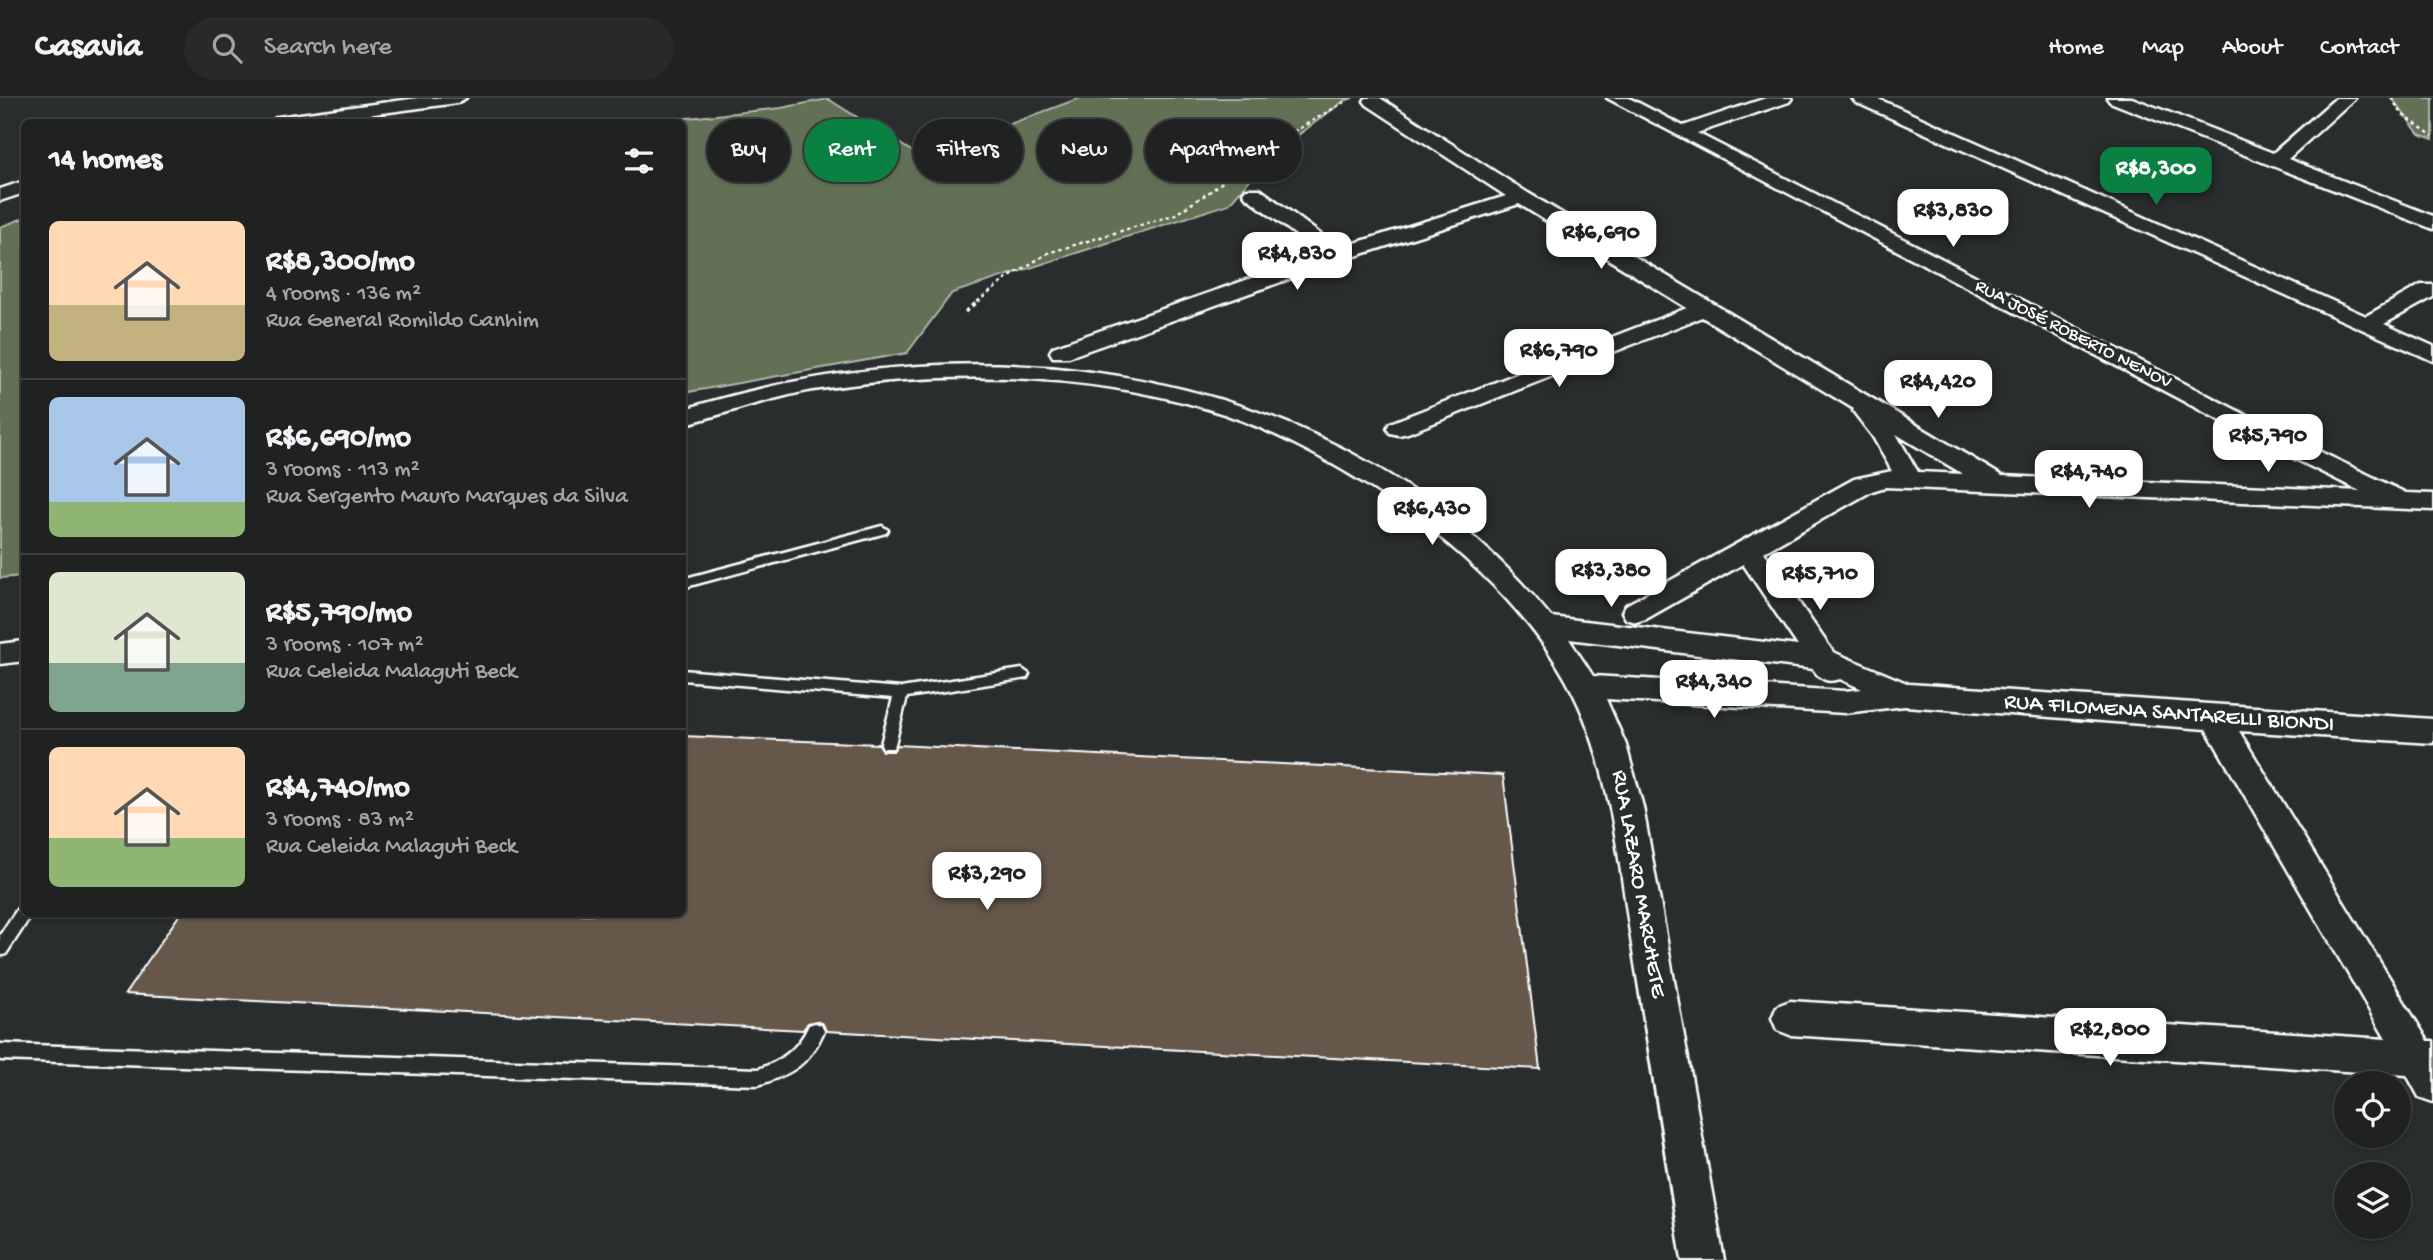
<!DOCTYPE html>
<meta charset="utf-8">
<style>
:root{--surface:#202222;--page:#282a2a;--text:#f1f3f6;--muted:#a2a4a5;--line:#3d3f40;--accent:#0b8043}
body{margin:0;font-family:"Gochi Hand",sans-serif;background:var(--page);color:var(--text);height:100vh;display:flex;flex-direction:column;font-size:26px;white-space:nowrap}
*{box-sizing:border-box;margin:0}
p{font-size:23px;color:var(--muted)}
.icon{flex:none;width:38px;height:38px;fill:none;stroke:currentColor;stroke-width:2;stroke-linecap:round;stroke-linejoin:round}
.map{position:relative;flex:1;overflow:hidden}
.side{position:absolute;left:21px;top:21px;width:665px;height:798px;display:flex;flex-direction:column;background:var(--surface);border-radius:10px;box-shadow:0 2px 5px #0004,0 0 0 2px var(--line)}
.side>*{flex:none}
.top-card{position:absolute;left:707px;top:21px;width:665px;height:63px;display:flex;gap:14px}
.fabs{position:absolute;left:2334px;top:973px;display:grid;gap:14px}
.fabs a{display:grid;place-items:center;width:77px;height:77px;border-radius:50%;background:var(--surface);box-shadow:0 2px 5px #0004,0 0 0 2px var(--line);font-size:35px}
.price{position:absolute;translate:-50% -60px;padding:0 16px;border-radius:14px;background:#fff;color:#222;font-size:23px;line-height:46px;filter:drop-shadow(0 2px 4px #0008)}
.price::after{content:'';position:absolute;left:50%;top:42px;width:21px;height:16px;margin-left:-10px;background:inherit;clip-path:polygon(0 0,100% 0,50% 100%)}
.price.current{background:var(--accent);color:#fff}
ul{padding:0;list-style:none}
li{display:flex;align-items:center;gap:21px;height:175px;padding:0 28px}
li+li{border-top:2px solid var(--line)}
li span{display:grid;place-items:center;flex:none;width:196px;height:140px;border-radius:10px;color:#555}
li>.icon{margin-inline-start:auto}
span .icon{width:84px;height:84px;fill:#fffc;stroke-width:1}
li b{font-size:30px}
h2{display:flex;justify-content:space-between;align-items:center;height:84px;padding:0 28px;font-size:30px}
.pill{padding:0 24px;border-radius:32px;background:var(--surface);box-shadow:0 2px 5px #0004,0 0 0 2px var(--line);font-size:24px;line-height:63px}
.pill.current{background:var(--accent);color:#fff}
header{display:flex;align-items:center;gap:42px;box-sizing:border-box;height:98px;padding:0 35px;background:var(--surface);border-bottom:2px solid var(--line)}
header strong{font-size:33px}
nav{display:flex;gap:38px;margin-inline-start:auto;font-size:24px}
.search{width:490px;height:63px;background:var(--page);display:flex;align-items:center;gap:18px;box-sizing:border-box;padding:0 24px;border-radius:38px;color:var(--muted);font-size:26px}
.map>svg:first-child{display:block}
</style>
<header>
<strong>Casavia</strong>
<div class="search"><svg class="icon" aria-label="search" viewBox="0 0 24 24"><circle cx="10" cy="10" r="6"/><path d="M15 15l6 6"/></svg>Search here</div>
<nav><a>Home</a><a>Map</a><a>About</a><a>Contact</a></nav>
</header>
<div class="map">
<svg width="2433" height="1162" viewBox="0 0 2433 1162">
<rect width="100%" height="100%" fill="#2a2d2e"/>
<filter id="ink" filterUnits="userSpaceOnUse"><feTurbulence type="fractalNoise" baseFrequency=".0143" numOctaves="2"/><feDisplacementMap in="SourceGraphic" scale="14" xChannelSelector="R" yChannelSelector="G"/><feConvolveMatrix kernelMatrix="1 2 1 2 8 2 1 2 1" color-interpolation-filters="sRGB"/></filter>
<g filter="url(#ink)">
<path fill="#627057" stroke="#b0b8ab" stroke-width="2" d="M1080,0H1353L1344,3L1270,58L1229,106L952,195L907,255L683,295L682,24H650L781,10L828,1L921,59Z
M2392,0H2433V41L2419,36Z
M24,120V478L0,480V129Z"/>
<path fill="#65594c" stroke="#fff" stroke-width="2" d="M682,638L879,646L883,653H893L897,647L1503,677L1540,971L826,933L823,926L816,923L808,925L803,932L125,896L180,816H682Z"/>
<g fill="none" stroke-linecap="round" stroke-linejoin="round">
<g stroke="#fff" stroke-width="5">
<path id="service" d="M882,428L888,432L886,435L682,490V481Z
M1022,571L1029,576L1027,580L907,599L895,646L893,650H883L881,646L893,600L682,582V572L901,590Z
M24,808V816H32L6,856L0,858V837L18,810Z
M815,925L821,927L824,933C809,967 792,976 758,987L0,962V946L758,971C782,963 798,951 809,927Z"/>
</g>
<g stroke="#fff" stroke-width="5">
<path id="minor" d="M418,0H466L457,5L314,24H269L278,19Z
M1366,0H1380L1528,95L2002,378L2360,393L2261,344L1607,0H1629L1683,28L1766,0H1792L1789,4L1697,35L2279,334L2406,395L2433,396V412L1885,389L1872,393L1764,454L1833,554L1909,586L2433,621V645L2239,633L2428,943H2433V1004L2419,999L2407,977L1790,937L1777,932L1772,920L1777,908L1790,903L2386,941L2206,631L1905,608L1845,615L1606,601L1626,647L1643,709L1724,1162H1682C1666,1057 1649,952 1632,847C1620,772 1613,694 1585,622C1554,542 1486,473 1418,422C1361,379 1277,331 1208,311C1081,274 943,272 813,292C768,300 726,316 682,327V312C982,217 1343,263 1551,519L1798,548L1743,466L1646,521L1636,524L1626,521L1622,514L1626,507L1854,381L1892,373L1873,339L1853,313L1854,311L1702,219L1408,335L1399,337L1390,335L1387,330L1390,325L1687,210L1519,106L1343,162L1069,259H1053L1050,254L1053,249L1321,156L1246,99L1243,95L1246,91H1260L1339,150L1506,98L1367,7L1364,3ZM1896,336L1963,376L1918,374ZM1569,541L1813,571C1821,582 1827,585 1840,581L1862,591L1845,593L1593,578Z
M1852,0H1876L2366,218L2421,187H2433V199L2384,226L2433,248V263L1855,4Z
M2107,0H2132L2273,55L2336,0H2355L2288,61L2433,118V131L2110,4Z
M24,83V95L0,103V91Z
M24,543V563L0,566V546Z"/>
</g>
<path stroke="#fff" stroke-width="2.5" stroke-dasharray="3.5 3.5" stroke-linecap="butt" d="M2391,0L2403,17L2433,38
M977,204L1008,180L1048,155L1174,117L1211,93L1262,52L1348,2"/>
<path stroke="#fff" stroke-width="3.5" stroke-dasharray="4.5 4.5" stroke-linecap="butt" d="M965,214L980,202"/>
<use href="#service" fill="#2a2d2e" fill-rule="evenodd"/>
<use href="#minor" fill="#2a2d2e" fill-rule="evenodd"/>
</g>
</g>
<g text-anchor="middle" dominant-baseline="central" stroke-width="6" stroke-linejoin="round" paint-order="stroke">
<g font-size="19" fill="#fff" stroke="#2a2d2e">
<text transform="translate(2073 237) rotate(27)">RUA JOSÉ ROBERTO NENOV</text>
</g>
<g font-size="23" fill="#fff" stroke="#2a2d2e">
<text transform="translate(2169 616) rotate(4)">RUA FILOMENA SANTARELLI BIONDI</text>
<text transform="translate(1638 786) rotate(80)">RUA LAZARO MARCHETE</text>
</g>
</g>
</svg>
<div class="fabs">
<a><svg class="icon" aria-label="locate" viewBox="0 0 24 24"><circle cx="12" cy="12" r="6"/><path d="M12 2v4M12 18v4M2 12h4M18 12h4"/></svg></a>
<a><svg class="icon" aria-label="layers" viewBox="0 0 24 24"><path d="M12 4l9 5-9 5-9-5zM3 14l9 5 9-5"/></svg></a>
</div>
<b class="price current" style="left:2156px;top:109px">R$8,300</b>
<b class="price" style="left:1953px;top:151px">R$3,830</b>
<b class="price" style="left:1601px;top:173px">R$6,690</b>
<b class="price" style="left:1297px;top:194px">R$4,830</b>
<b class="price" style="left:1559px;top:291px">R$6,790</b>
<b class="price" style="left:1938px;top:322px">R$4,420</b>
<b class="price" style="left:2268px;top:376px">R$5,790</b>
<b class="price" style="left:2089px;top:412px">R$4,740</b>
<b class="price" style="left:1432px;top:449px">R$6,430</b>
<b class="price" style="left:1611px;top:511px">R$3,380</b>
<b class="price" style="left:1820px;top:514px">R$5,710</b>
<b class="price" style="left:1714px;top:622px">R$4,340</b>
<b class="price" style="left:987px;top:814px">R$3,290</b>
<b class="price" style="left:2110px;top:970px">R$2,800</b>
<div class="top-card">
<a class="pill">Buy</a>
<a class="pill current">Rent</a>
<a class="pill">Filters</a>
<a class="pill">New</a>
<a class="pill">Apartment</a>
</div>
<section class="side">
<h2>14 homes<svg class="icon" aria-label="filters" viewBox="0 0 24 24"><path d="M4 7h16M4 17h16"/><circle cx="9" cy="7" r="2"/><circle cx="15" cy="17" r="2"/></svg></h2>
<ul>
<li><span style="background:linear-gradient(#ffd9b3 60%,#c2b280 0)"><svg class="icon" aria-label="home" viewBox="0 0 24 24"><path d="M3 11l9-7 9 7M6 9v11h12V9"/></svg></span><div><b>R$8,300/mo</b><p>4 rooms · 136 m²</p><p>Rua General Romildo Canhim</p></div></li>
<li><span style="background:linear-gradient(#a9c7e8 75%,#8fb573 0)"><svg class="icon" aria-label="home" viewBox="0 0 24 24"><path d="M3 11l9-7 9 7M6 9v11h12V9"/></svg></span><div><b>R$6,690/mo</b><p>3 rooms · 113 m²</p><p>Rua Sergento Mauro Marques da Silva</p></div></li>
<li><span style="background:linear-gradient(#dfe7d0 65%,#7fa58c 0)"><svg class="icon" aria-label="home" viewBox="0 0 24 24"><path d="M3 11l9-7 9 7M6 9v11h12V9"/></svg></span><div><b>R$5,790/mo</b><p>3 rooms · 107 m²</p><p>Rua Celeida Malaguti Beck</p></div></li>
<li><span style="background:linear-gradient(#ffd9b3 65%,#8fb573 0)"><svg class="icon" aria-label="home" viewBox="0 0 24 24"><path d="M3 11l9-7 9 7M6 9v11h12V9"/></svg></span><div><b>R$4,740/mo</b><p>3 rooms · 83 m²</p><p>Rua Celeida Malaguti Beck</p></div></li>
</ul>
</section>
</div>
